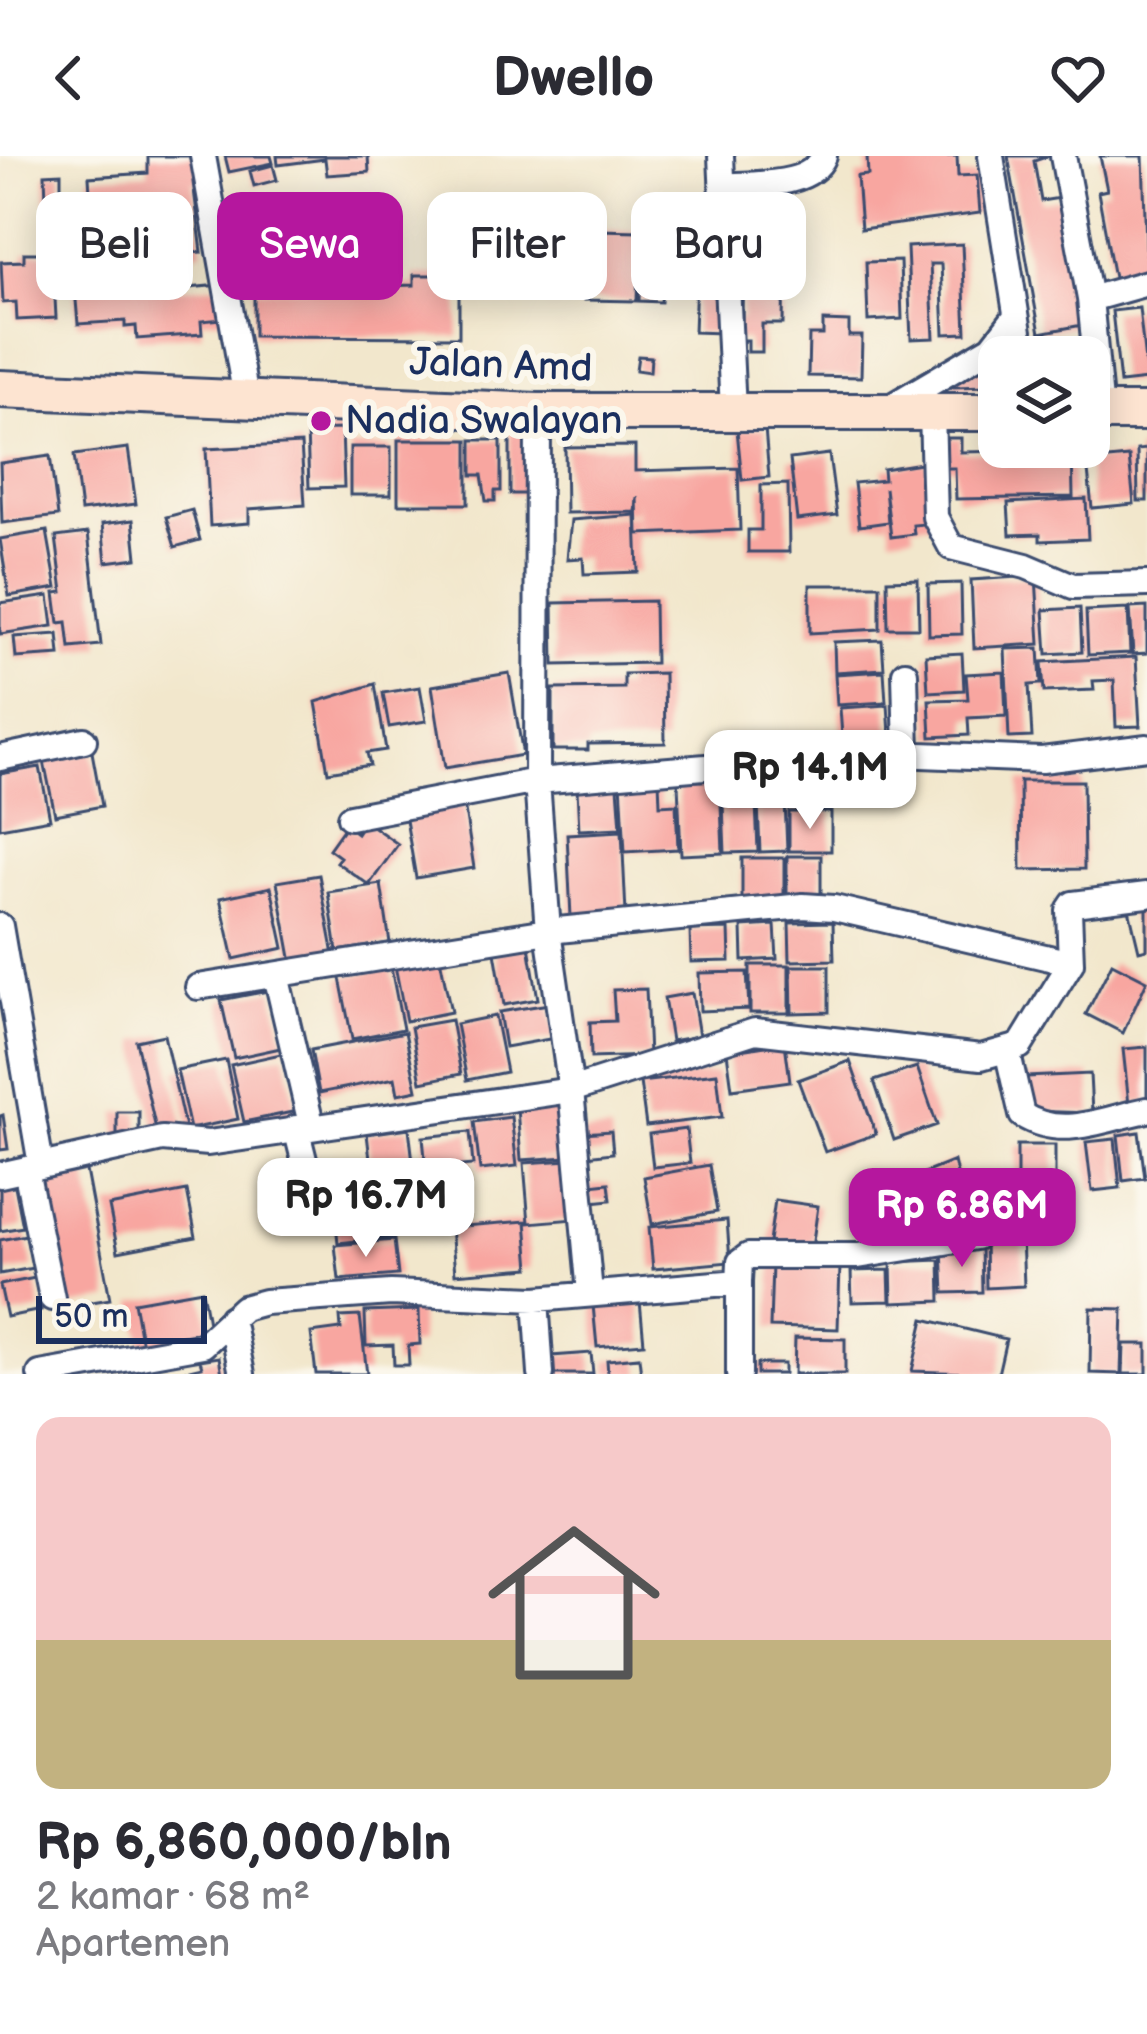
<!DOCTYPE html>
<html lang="id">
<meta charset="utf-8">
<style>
:root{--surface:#fff;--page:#f7f7f7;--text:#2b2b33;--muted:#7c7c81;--accent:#b5179e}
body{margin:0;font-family:"Balsamiq Sans",sans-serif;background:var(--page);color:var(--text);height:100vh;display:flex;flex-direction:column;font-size:45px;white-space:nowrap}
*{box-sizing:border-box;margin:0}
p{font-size:39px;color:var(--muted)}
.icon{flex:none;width:66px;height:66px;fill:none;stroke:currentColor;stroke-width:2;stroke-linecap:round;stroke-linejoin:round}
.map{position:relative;height:1218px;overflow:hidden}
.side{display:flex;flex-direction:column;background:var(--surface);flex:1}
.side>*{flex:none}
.guide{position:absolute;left:36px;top:36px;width:1077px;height:108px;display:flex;gap:24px}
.fabs{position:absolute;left:978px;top:180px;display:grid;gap:24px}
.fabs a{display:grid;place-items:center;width:132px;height:132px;border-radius:24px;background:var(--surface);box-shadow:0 6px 30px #0003;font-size:60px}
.scale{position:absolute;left:36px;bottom:30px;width:171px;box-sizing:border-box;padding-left:12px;border:6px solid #1b2f5e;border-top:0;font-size:33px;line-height:42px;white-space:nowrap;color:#1b2f5e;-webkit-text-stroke:9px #fbf7ec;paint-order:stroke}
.price{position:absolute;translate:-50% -102px;padding:0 27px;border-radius:24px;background:#fff;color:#222;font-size:39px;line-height:78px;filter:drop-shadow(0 3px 6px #0008)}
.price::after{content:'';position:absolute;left:50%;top:72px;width:36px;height:27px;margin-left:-18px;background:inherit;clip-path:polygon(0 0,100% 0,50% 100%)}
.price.on{background:var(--accent);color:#fff}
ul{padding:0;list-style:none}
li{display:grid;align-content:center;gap:24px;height:636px;padding:0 36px}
li span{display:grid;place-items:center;height:372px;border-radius:24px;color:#555}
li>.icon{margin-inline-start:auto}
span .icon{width:216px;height:216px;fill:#fffc;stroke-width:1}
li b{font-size:51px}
.chip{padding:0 42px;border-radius:24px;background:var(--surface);box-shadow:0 6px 30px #0003;font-size:42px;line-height:108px}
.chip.on{background:var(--accent);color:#fff}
header{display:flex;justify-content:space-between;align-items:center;height:156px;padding:0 36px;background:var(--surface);font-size:54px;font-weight:800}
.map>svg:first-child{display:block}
</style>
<header><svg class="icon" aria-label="back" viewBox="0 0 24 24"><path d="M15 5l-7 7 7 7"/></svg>Dwello<svg class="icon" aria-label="heart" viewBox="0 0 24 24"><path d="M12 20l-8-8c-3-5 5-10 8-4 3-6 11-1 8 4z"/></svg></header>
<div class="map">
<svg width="1147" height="1218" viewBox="0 0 1147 1218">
<rect width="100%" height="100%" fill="#fbf7ec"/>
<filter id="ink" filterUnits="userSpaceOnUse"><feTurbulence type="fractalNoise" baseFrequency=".00833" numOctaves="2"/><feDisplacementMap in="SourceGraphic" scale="24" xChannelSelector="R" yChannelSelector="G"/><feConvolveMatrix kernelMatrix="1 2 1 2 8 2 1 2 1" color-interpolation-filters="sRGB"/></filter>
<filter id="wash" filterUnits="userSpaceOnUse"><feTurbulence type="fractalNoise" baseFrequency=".004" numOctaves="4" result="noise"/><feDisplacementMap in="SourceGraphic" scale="48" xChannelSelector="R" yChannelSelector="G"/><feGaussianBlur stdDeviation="2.7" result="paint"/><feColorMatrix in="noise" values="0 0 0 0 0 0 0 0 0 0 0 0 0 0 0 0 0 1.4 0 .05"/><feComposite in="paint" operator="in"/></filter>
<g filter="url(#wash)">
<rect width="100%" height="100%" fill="#f2e7cc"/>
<g id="blocks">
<path fill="#f8a6a0" d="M148,0H197L199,26H193L202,96L153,99L151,64L92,67L89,21L148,17Z
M225,0H271L273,7L229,16Z
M277,0H368L369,16L327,19L325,3L278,9Z
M867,0H957L958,20L977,19L980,57L861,73L857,20L868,19Z
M1008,0H1049L1034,5L1041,45L1060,42L1082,169L1040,177Z
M1100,0H1143L1147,121L1115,127L1098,36L1107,34Z
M273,9L277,24L254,30L250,15Z
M61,17V45H46L45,18Z
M97,70L98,102L78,103L77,71Z
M553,73L639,75L637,145L584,144L585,111L552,110Z
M641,76L680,77L678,134L662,133L661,146L639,145Z
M73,78L74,104L56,105L55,79Z
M962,88L966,177L944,178L941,108H930L934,182L911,183L907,91Z
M24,97H45V104L53,103L56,162L17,164L16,146L3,147L1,106L24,105Z
M743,102L784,103L783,168H762V196H748V184H736V163H742Z
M127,103L128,125L109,126L108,104Z
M900,105L902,163L868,165L866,106Z
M104,107L106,129L177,124L178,133L220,129L223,163L201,165L202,178L137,183L136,170L125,171V165L78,168L73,109Z
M414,119H459V181L254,180V134L414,129Z
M696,122H724L722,177L694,176Z
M1139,152L1147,224L1120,227L1112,155Z
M823,165L849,166V180H862L861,221L808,220L809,179H823Z
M1036,185H1081V201H1036Z
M638,200L651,201L650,216L636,214Z
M988,211V230L954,231V212Z
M765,272L769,321L742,324L737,274Z
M342,273L344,331L309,332L307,274Z
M510,273H534V338H510Z
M941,282H961V296L1072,294L1073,341L956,343L955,312H941Z
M398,284H468V348H398Z
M472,284H501V335H495V345H486L482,319H472Z
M301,288L305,349L249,353V367L210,370L206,293Z
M635,290V315L738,312L740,374L638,378L637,341L636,356L566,357L565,291Z
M350,291H391V339H350Z
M128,292L136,348L81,355L74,299Z
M1147,293V345H1138L1137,294Z
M829,298L837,359L797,364L790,303Z
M50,300L58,360L2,367L0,307Z
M1129,301L1134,348L1092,352L1087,305Z
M927,306L935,367L913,369L914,378L891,381L885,332L888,366L859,370L854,327L884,324L883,313Z
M788,328L789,396H748V374H761V329Z
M1086,343L1088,383L1040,385V378L1010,379L1008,347Z
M192,354L200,384L175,391L166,361Z
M636,359L638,416L584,418L583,402L567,403L571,364Z
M133,364L137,402L106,406L102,368Z
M47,375L57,432L9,440L0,383Z
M88,377L101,489L70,492L67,466L59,467L55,437L63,436L56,381Z
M1036,420L1040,488L974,492L971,424Z
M918,423L919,472H888L887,424Z
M961,427L962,478L929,479L928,428Z
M810,429H880V473L810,477Z
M49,440L53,470L0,478V447Z
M654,445L655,507L554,509L553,447Z
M1147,451V497L1133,498L1130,452Z
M1080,452L1082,496L1047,498L1044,454Z
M1128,453L1130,497L1088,499L1086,455Z
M58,478L60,499L16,502L14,481Z
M882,484L884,513L835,516L834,486Z
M1039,492L1041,528L1029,529L1032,581L1009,582L1005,493Z
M962,497L964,534L928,536L926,499Z
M1136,501L1140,570L1116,571L1114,524L1093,525L1094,534L1044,536L1042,506Z
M884,515L886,546L837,549L835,518Z
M1004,516L1006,560L968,562L969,579L931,581L929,544L968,543L966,518Z
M509,517L523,599L445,612L432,530Z
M664,517L665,587L588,588V594H553V533L624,532V518Z
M375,528L386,594L367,597L370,609L328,616L316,546Z
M420,531L426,565L389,571L383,537Z
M888,549L890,578L842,580L840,552Z
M92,596L102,650L55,659L44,605Z
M40,611L50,663L0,672V618Z
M784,620L787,695L760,696L757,621Z
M755,621L758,696L725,697L722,622Z
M659,624L660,649L676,648L678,693L625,696L621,626Z
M720,624L723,697L681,699L678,626Z
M1020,625H1083L1084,713L1021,714Z
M618,631L621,672L579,674L577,633Z
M464,648L474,712L416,722L405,658Z
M789,656H831V695H789Z
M365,665L398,688L369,729L336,706L340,701L329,693L346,669L357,677Z
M622,675L626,758L571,761L567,678Z
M787,700H821V741H787Z
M742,702H784V749H742Z
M319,719L334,799L292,807L277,726Z
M381,728L390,787L337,795L328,736Z
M271,731L284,792L234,803L220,742Z
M1147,748V793L1139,795L1129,753Z
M833,766L834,804L790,805L789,767Z
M775,769L777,803L743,805L742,771Z
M729,773L730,805L691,806L690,774Z
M529,790L538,843L504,849L495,796Z
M440,802L451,856L406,865L395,810Z
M1112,807L1147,825L1123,877L1086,858Z
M750,809H789V857H750Z
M791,810H829V856L792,857Z
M391,812L403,873L352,883L340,822Z
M747,816L749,853L700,855L699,817Z
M646,833L649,900L591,902L590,866L615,865L613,834Z
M273,834L285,891L234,902L221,844Z
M692,837L699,880L671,885L664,842Z
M549,848L555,882L505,891L499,856Z
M495,860L506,916L467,924L456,868Z
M451,864L461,918L421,926L411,871Z
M405,876L417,934L398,938L395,922L319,937L311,894Z
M164,879L185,972L157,978L136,885Z
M785,887L790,925L732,933L727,896Z
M1147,891V946L1129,948L1123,893Z
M285,897L297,955L244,966L231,909Z
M226,904L238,963L190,973L177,914Z
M850,905L876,978L825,996L798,924Z
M917,911L937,969L894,984L874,925Z
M717,917L722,961L646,970L640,926Z
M1090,918L1092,957L1028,955L1027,921Z
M564,948L568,1001L521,1004L517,952Z
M117,956H139V983H117Z
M3,959L8,993L0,994V960Z
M511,961L517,1010L480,1014L474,966Z
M409,972L415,1023L373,1028L367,978Z
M686,973L690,1007L653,1011L649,978Z
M611,975L613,997L585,1000L583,977Z
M470,976L473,1009L426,1013L423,981Z
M1139,976L1145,1022L1123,1025L1118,979Z
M1115,983L1120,1032L1092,1035L1086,986Z
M1017,989H1055V1035H1017Z
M570,1004L575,1063L529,1067L524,1007Z
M954,1005L967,1061L946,1066L942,1048L919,1053L912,1022Z
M85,1009L110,1143L62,1151L37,1017Z
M709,1009L717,1056L652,1068L644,1021Z
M14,1025L23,1071L0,1075V1028Z
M609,1027L611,1044L591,1046L590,1029Z
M388,1029L390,1044L336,1053L334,1035Z
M187,1035L196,1081L118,1096L109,1050Z
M775,1044L818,1050L812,1092L769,1086Z
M391,1050L394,1081L338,1087L335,1056Z
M727,1064L730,1106L653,1113L649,1071Z
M526,1065L530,1112L455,1118L451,1071Z
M26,1079L33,1112L0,1118V1084Z
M1022,1081L1024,1130L986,1132L985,1082Z
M394,1084L398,1119L339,1124L335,1089Z
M981,1090L982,1136L944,1137L942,1092Z
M940,1104L941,1145L892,1147L891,1106Z
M772,1108L840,1110L838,1173L770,1171Z
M889,1114L890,1145L852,1146L851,1115Z
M35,1122L41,1154L7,1161L0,1129Z
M202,1134L210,1178L142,1190L134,1146Z
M640,1145L644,1187L597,1191L593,1149Z
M1091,1152L1123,1153L1121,1218L1090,1217Z
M419,1154L420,1188L408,1189L409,1209H394L393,1189L366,1190L365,1156Z
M360,1160L367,1218H316L311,1177L341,1173L340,1161Z
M924,1163L1006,1183L998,1218L912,1215Z
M795,1182L845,1183V1218H794Z
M1124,1188H1147V1218H1123Z
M591,1197L593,1218H554L552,1200Z
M219,1201L222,1218H173L202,1211L200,1204Z
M639,1201L641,1218H608L607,1204Z
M757,1208H784V1218H757Z"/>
</g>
</g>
<g filter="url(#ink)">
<use href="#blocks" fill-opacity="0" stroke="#3b4b6e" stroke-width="3"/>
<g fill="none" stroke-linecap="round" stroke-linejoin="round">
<g stroke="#3b4b6e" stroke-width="30">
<path id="street" d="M203,0L246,242
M721,0L733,255
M991,0L1023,201
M1063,0L1090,143L1101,256
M724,30C755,27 810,32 824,0
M1090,143L1147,127
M885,254L992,191L1016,160
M538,256L537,625L548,775L571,934L590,1137
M932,256L935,361L951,391L1026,410L1073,430L1147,428
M905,517L907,597
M0,602L84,584
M350,661L537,625L872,597L1042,604L1147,591
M0,770L41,1009
M276,819L311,968
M198,831L548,775L803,750L834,752L1071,807
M1008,898L1022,959C1062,984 1103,963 1147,954
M296,972L316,1052
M26,1013L52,1142
M0,1019L162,983L208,987L571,934L755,875L981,901L1020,890L1071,807L1069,754L1073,748L1147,739
M739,1126L740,1106L748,1100H858L976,1081
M536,1143L541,1218
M231,1162L242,1218
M40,1218L203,1189L243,1152L265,1146L391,1137L536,1143L739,1126V1218"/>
</g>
<g stroke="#3b4b6e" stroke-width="42">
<path id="secondary" d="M0,233L538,256H999
M1089,256H1147"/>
</g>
<use href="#street" stroke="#fff" stroke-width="24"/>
<use href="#secondary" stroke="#fde4d1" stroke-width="36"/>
</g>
</g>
<circle fill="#b5179e" stroke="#fbf7ec" stroke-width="4.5" cx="321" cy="265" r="12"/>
<g text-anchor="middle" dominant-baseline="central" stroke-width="12" stroke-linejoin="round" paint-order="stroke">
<g font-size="39" fill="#1b2f5e" stroke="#fbf7ec">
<text transform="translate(501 210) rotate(2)">Jalan Amd</text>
</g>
<g font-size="39" fill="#1b2f5e" stroke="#fbf7ec" text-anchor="start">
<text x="345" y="265">Nadia Swalayan</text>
</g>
</g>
</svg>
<div class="fabs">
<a><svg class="icon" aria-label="layers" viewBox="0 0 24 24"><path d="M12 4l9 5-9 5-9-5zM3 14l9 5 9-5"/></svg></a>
</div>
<div class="scale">50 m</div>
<b class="price" style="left:810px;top:676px">Rp 14.1M</b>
<b class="price" style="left:366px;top:1104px">Rp 16.7M</b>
<b class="price on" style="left:962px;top:1114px">Rp 6.86M</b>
<div class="guide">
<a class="chip">Beli</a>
<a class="chip on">Sewa</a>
<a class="chip">Filter</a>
<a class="chip">Baru</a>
</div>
</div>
<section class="side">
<ul>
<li><span style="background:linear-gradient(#f6c9c9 60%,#c2b280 0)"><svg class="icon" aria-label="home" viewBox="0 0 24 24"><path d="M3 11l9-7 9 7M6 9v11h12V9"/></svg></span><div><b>Rp 6,860,000/bln</b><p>2 kamar · 68 m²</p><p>Apartemen</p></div></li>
</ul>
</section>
